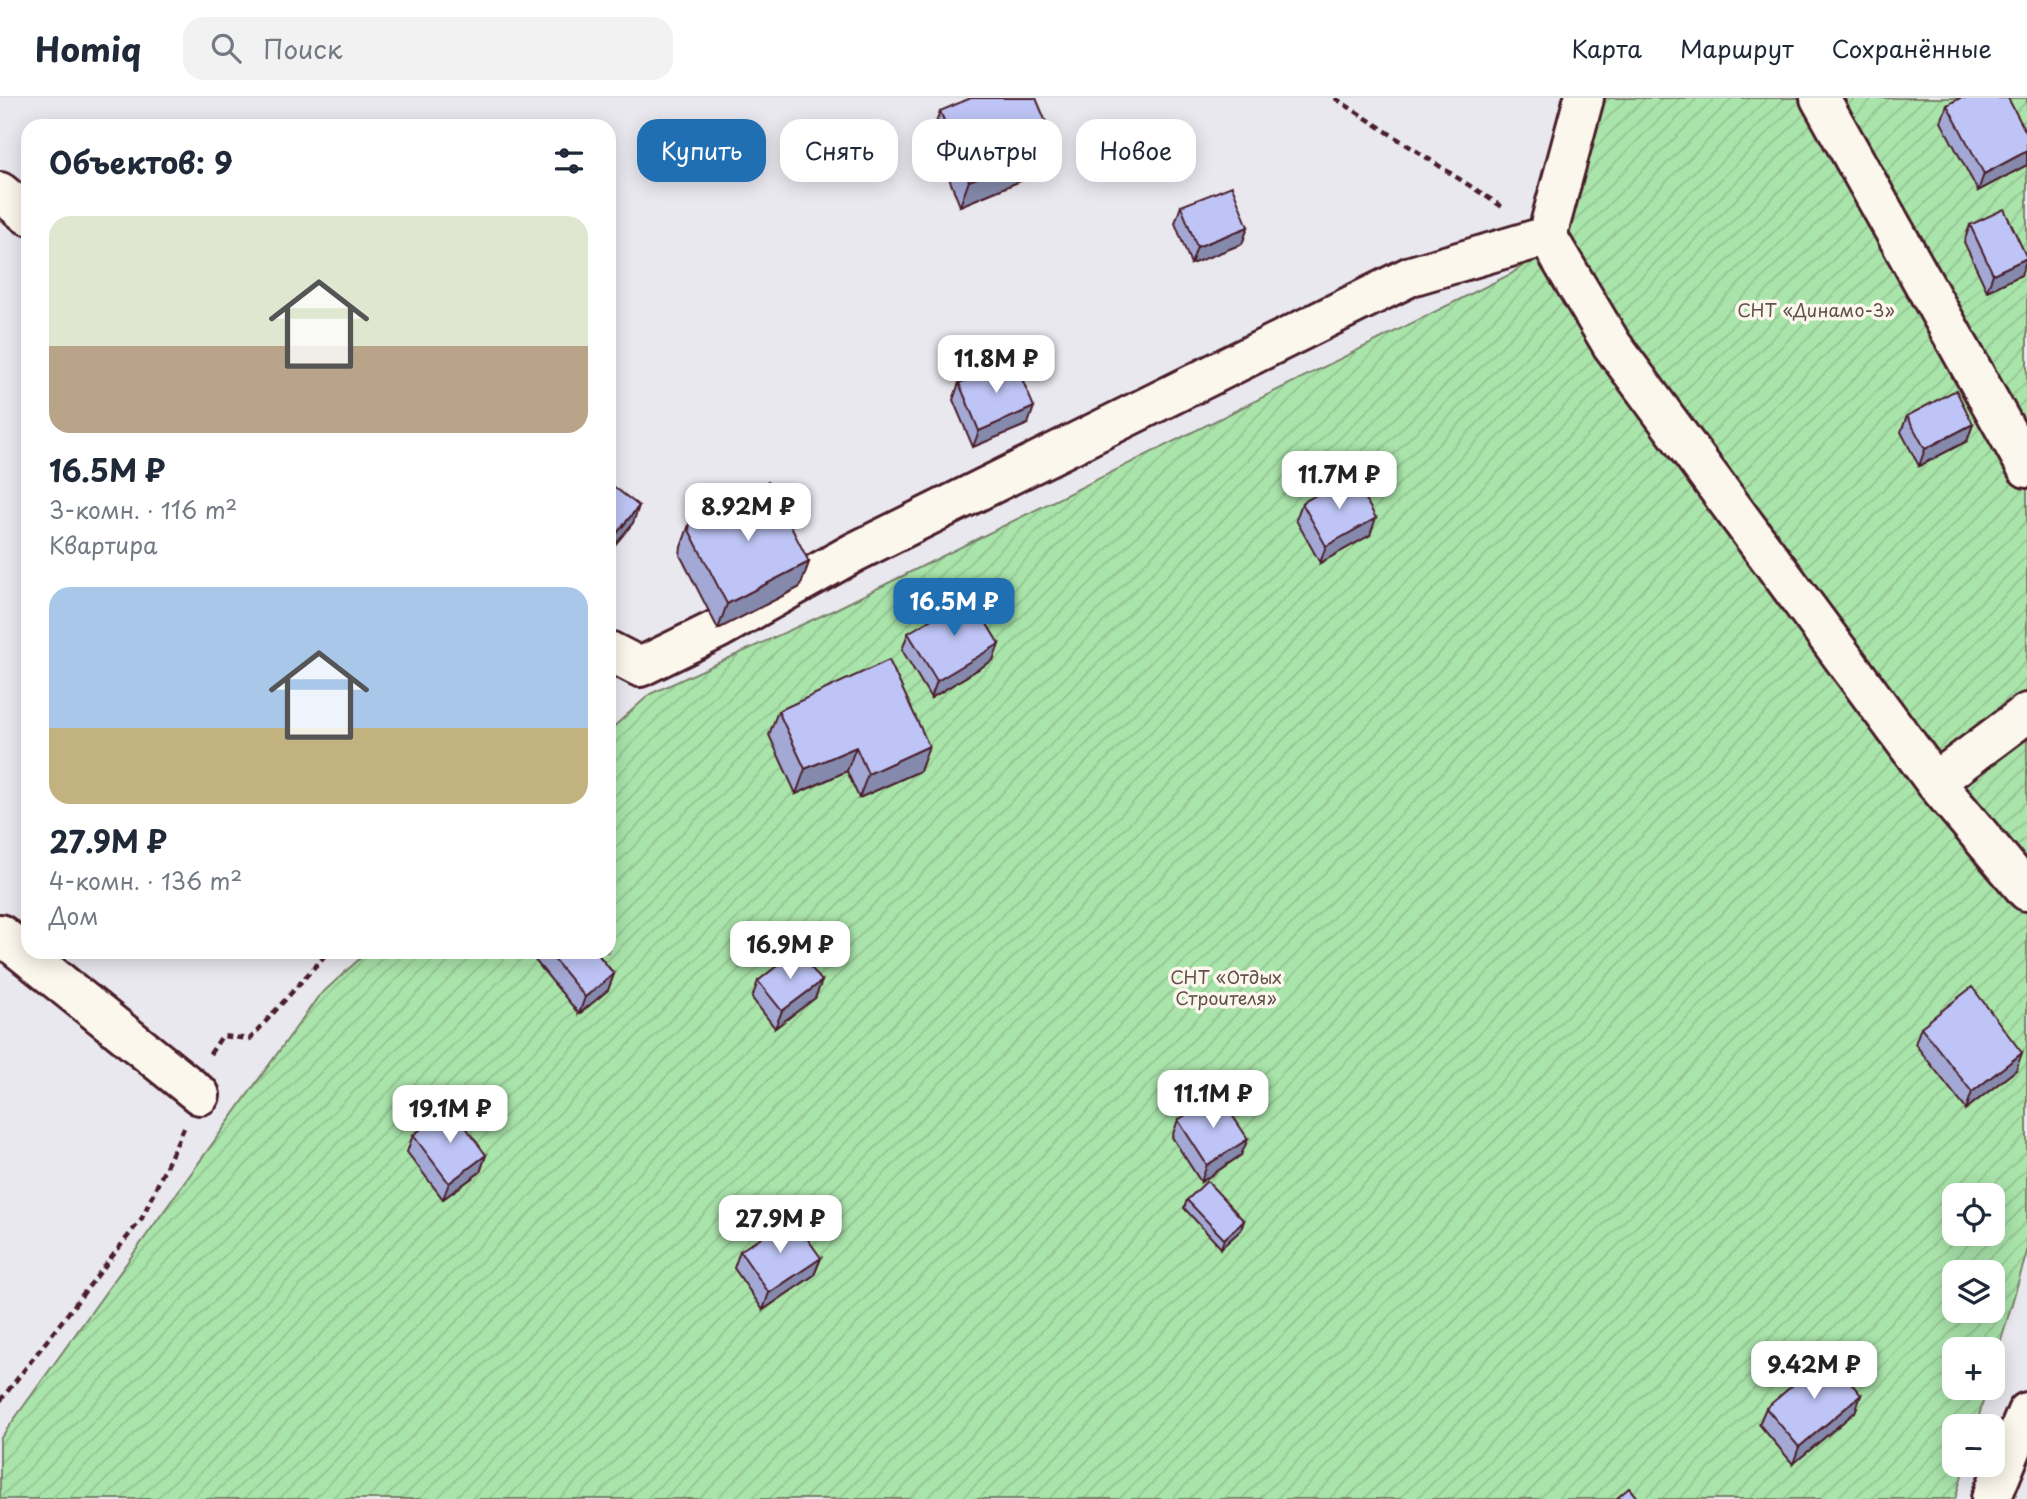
<!DOCTYPE html>
<html lang="ru">
<meta charset="utf-8">
<style>
:root{--surface:#fff;--page:#f2f2f3;--text:#1f2937;--muted:#747a83;--line:#e0e1e3;--accent:#1f6fb2}
body{margin:0;font-family:"Playpen Sans",sans-serif;background:var(--page);color:var(--text);height:100vh;display:flex;flex-direction:column;font-size:26px;white-space:nowrap}
*{box-sizing:border-box;margin:0}
p{font-size:23px;color:var(--muted)}
.icon{flex:none;width:38px;height:38px;fill:none;stroke:currentColor;stroke-width:2;stroke-linecap:round;stroke-linejoin:round}
.map{position:relative;flex:1;overflow:hidden}
.sheet{position:absolute;left:21px;top:21px;width:595px;height:840px;display:flex;flex-direction:column;background:var(--surface);border-radius:21px;box-shadow:0 4px 18px #0003}
.sheet>*{flex:none}
.hud{position:absolute;left:637px;top:21px;width:665px;height:63px;display:flex;gap:14px}
.controls{position:absolute;left:1942px;top:1085px;display:grid;gap:14px}
.controls a{display:grid;place-items:center;width:63px;height:63px;border-radius:14px;background:var(--surface);box-shadow:0 4px 18px #0003;font-size:35px}
.price{position:absolute;translate:-50% -60px;padding:0 16px;border-radius:14px;background:#fff;color:#222;font-size:23px;line-height:46px;filter:drop-shadow(0 2px 4px #0008)}
.price::after{content:'';position:absolute;left:50%;top:42px;width:21px;height:16px;margin-left:-10px;background:inherit;clip-path:polygon(0 0,100% 0,50% 100%)}
.price.active{background:var(--accent);color:#fff}
ul{padding:0;list-style:none}
li{display:grid;align-content:center;gap:14px;height:371px;padding:0 28px}
li span{display:grid;place-items:center;height:217px;border-radius:21px;color:#555}
li>.icon{margin-inline-start:auto}
span .icon{width:126px;height:126px;fill:#fffc;stroke-width:1}
li b{font-size:30px}
h2{display:flex;justify-content:space-between;align-items:center;height:84px;padding:0 28px;font-size:30px}
.pill{padding:0 24px;border-radius:21px;background:var(--surface);box-shadow:0 4px 18px #0003;font-size:24px;line-height:63px}
.pill.active{background:var(--accent);color:#fff}
header{display:flex;align-items:center;gap:42px;box-sizing:border-box;height:98px;padding:0 35px;background:var(--surface);border-bottom:2px solid var(--line)}
header strong{font-size:33px}
nav{display:flex;gap:38px;margin-inline-start:auto;font-size:24px}
.search{width:490px;height:63px;background:var(--page);display:flex;align-items:center;gap:18px;box-sizing:border-box;padding:0 24px;border-radius:21px;color:var(--muted);font-size:26px}
.map>svg:first-child{display:block}
</style>
<header>
<strong>Homiq</strong>
<div class="search"><svg class="icon" aria-label="search" viewBox="0 0 24 24"><circle cx="10" cy="10" r="6"/><path d="M15 15l6 6"/></svg>Поиск</div>
<nav><a>Карта</a><a>Маршрут</a><a>Сохранённые</a></nav>
</header>
<div class="map">
<svg width="2027" height="1401" viewBox="0 0 2027 1401">
<defs>
<pattern id="garden-furrows" width="10" height="10" patternUnits="userSpaceOnUse" patternTransform="scale(1.75)"><rect width="10" height="10" fill="#a9e4aa"/><path d="M-1 1l2-2M0 10L10 0M9 11l2-2" fill="none" stroke="#93c392"/></pattern>
</defs>
<rect width="100%" height="100%" fill="#e9e8ef"/>
<filter id="ink" filterUnits="userSpaceOnUse"><feTurbulence type="fractalNoise" baseFrequency=".0143" numOctaves="2"/><feDisplacementMap in="SourceGraphic" scale="14" xChannelSelector="R" yChannelSelector="G"/><feConvolveMatrix kernelMatrix="1 2 1 2 8 2 1 2 1" color-interpolation-filters="sRGB"/></filter>
<g filter="url(#ink)">
<path fill="url(#garden-furrows)" stroke="#7a826a" stroke-width="2" fill-rule="evenodd" d="M1604,0H2027V1154L1993,1270V1251H1955V1290H1987L1976,1328H1955V1367H1965L1955,1401H0V1341L318,899L367,854H609V633L650,596L834,512L1511,176L1566,137ZM1955,1097H1993V1136H1955ZM1955,1174H1993V1213H1955Z"/>
<g fill="none" stroke-linecap="round" stroke-linejoin="round">
<g stroke="#4a1f2b" stroke-width="44">
<path id="minor" d="M1820,0L2027,370
M0,94L28,117
M1547,138L1584,0
M609,553L640,569L718,531L855,454L1411,178L1547,138L1612,247L1935,684L2027,793
M1935,684L2027,615
M0,836L200,997
M1991,1401L2027,1314"/>
</g>
<path stroke="#4a1f2b" stroke-width="4.5" stroke-dasharray="7 5" stroke-linecap="butt" d="M1335,0L1504,110
M210,956L222,938L250,941L328,854
M0,1303L142,1120L184,1030"/>
<use href="#minor" stroke="#fbf7ec" stroke-width="38"/>
</g>
<path fill="#a3a9d4" stroke="#4a1f2b" stroke-width="2" d="M1947,7L2027,36V67L1978,93L1941,24Z
M940,13L1056,48L1047,72L960,108L932,37Z
M1181,108L1248,129L1242,146L1191,166L1175,125Z
M1970,127L2027,160L2021,177L1987,193L1964,144Z
M959,285L1028,326L973,349L953,302Z
M1907,318L1973,326L1967,343L1919,368L1901,334Z
M1302,405L1370,437L1320,465L1296,422Z
M690,424L809,464L800,489L718,531L680,457L681,449Z
M908,535L999,546L993,562L931,600L902,552Z
M778,613L929,648L920,673L859,700L847,673L796,696L769,637Z
M531,854H596L614,876L608,892L579,916L530,856Z
M758,883L815,900L775,930L752,900Z
M1921,929L2016,972L1966,1011L1915,946Z
M1178,1022L1241,1057L1201,1084L1172,1039Z
M413,1037L486,1057L480,1074L443,1101L407,1054Z
M1187,1102L1241,1132L1221,1150L1184,1110Z
M740,1153L821,1160L814,1177L763,1212L734,1170Z
M1861,1297L1855,1314L1793,1366L1759,1326L1766,1310Z"/>
<path fill="#858aac" stroke="#4a1f2b" stroke-width="2" d="M1056,48L1047,72L960,108L969,83Z
M2027,53V67L1978,93L1984,76Z
M1248,129L1242,146L1191,166L1197,149Z
M2027,160L2021,177L1987,193L1993,176Z
M1034,309L1028,326L973,349L979,333Z
M1973,326L1967,343L1919,368L1925,351Z
M639,408L633,425L609,454V445Z
M1376,420L1370,437L1320,465L1326,448Z
M809,464L800,489L718,531L727,506Z
M999,546L993,562L931,600L937,583Z
M929,648L920,673L859,700L868,676Z
M856,649L847,673L796,696L805,671Z
M614,876L608,892L579,916L585,899Z
M822,883L815,900L775,930L782,913Z
M2022,955L2016,972L1966,1011L1972,994Z
M1248,1041L1241,1057L1201,1084L1207,1067Z
M486,1057L480,1074L443,1101L449,1085Z
M1244,1123L1241,1132L1221,1150L1224,1141Z
M821,1160L814,1177L763,1212L769,1195Z
M1861,1297L1855,1314L1793,1366L1799,1349Z"/>
<path fill="#bec5f6" stroke="#4a1f2b" stroke-width="2" d="M971,0H1036L1056,48L969,83L940,13Z
M1960,0H2008L2027,36V53L1984,76L1947,7Z
M1232,88L1248,129L1197,149L1181,108Z
M2004,111L2027,160L1993,176L1970,127Z
M1014,262L1034,309L979,333L959,285Z
M1956,292L1973,326L1925,351L1907,318Z
M1352,377L1376,420L1326,448L1302,405Z
M768,384L809,464L727,506L689,432L690,424Z
M609,385L639,408L609,445Z
M970,498L999,546L937,583L908,535Z
M889,562L929,648L868,676L856,649L805,671L778,613Z
M797,852L822,883L782,913L758,883Z
M548,854H596L614,876L585,899Z
M1972,889L2022,955L1972,994L1921,929Z
M1218,996L1248,1041L1207,1067L1178,1022Z
M451,1009L486,1057L449,1085L413,1037Z
M1207,1083L1244,1123L1224,1141L1187,1102Z
M792,1119L821,1160L769,1195L740,1153Z
M1828,1257L1861,1297L1799,1349L1766,1310Z
M1629,1390L1638,1401H1616Z"/>
</g>
<g text-anchor="middle" dominant-baseline="central" stroke-width="7" stroke-linejoin="round" paint-order="stroke">
<g font-size="18" fill="#62504b" stroke="#fbf7ec">
<text x="1816" y="211">СНТ «Динамо-3»</text>
<text x="1226" y="878">СНТ «Отдых<tspan x="1226" dy="21">Строителя»</tspan></text>
</g>
</g>
</svg>
<div class="controls">
<a><svg class="icon" aria-label="locate" viewBox="0 0 24 24"><circle cx="12" cy="12" r="6"/><path d="M12 2v4M12 18v4M2 12h4M18 12h4"/></svg></a>
<a><svg class="icon" aria-label="layers" viewBox="0 0 24 24"><path d="M12 4l9 5-9 5-9-5zM3 14l9 5 9-5"/></svg></a>
<a>+</a>
<a>−</a>
</div>
<b class="price" style="left:996px;top:297px">11.8M ₽</b>
<b class="price" style="left:1339px;top:413px">11.7M ₽</b>
<b class="price" style="left:748px;top:445px">8.92M ₽</b>
<b class="price active" style="left:954px;top:540px">16.5M ₽</b>
<b class="price" style="left:790px;top:883px">16.9M ₽</b>
<b class="price" style="left:1213px;top:1032px">11.1M ₽</b>
<b class="price" style="left:450px;top:1047px">19.1M ₽</b>
<b class="price" style="left:780px;top:1157px">27.9M ₽</b>
<b class="price" style="left:1814px;top:1303px">9.42M ₽</b>
<div class="hud">
<a class="pill active">Купить</a>
<a class="pill">Снять</a>
<a class="pill">Фильтры</a>
<a class="pill">Новое</a>
</div>
<section class="sheet">
<h2>Объектов: 9<svg class="icon" aria-label="filters" viewBox="0 0 24 24"><path d="M4 7h16M4 17h16"/><circle cx="9" cy="7" r="2"/><circle cx="15" cy="17" r="2"/></svg></h2>
<ul>
<li><span style="background:linear-gradient(#dfe7d0 60%,#b9a48a 0)"><svg class="icon" aria-label="home" viewBox="0 0 24 24"><path d="M3 11l9-7 9 7M6 9v11h12V9"/></svg></span><div><b>16.5M ₽</b><p>3-комн. · 116 m²</p><p>Квартира</p></div></li>
<li><span style="background:linear-gradient(#a9c7e8 65%,#c2b280 0)"><svg class="icon" aria-label="home" viewBox="0 0 24 24"><path d="M3 11l9-7 9 7M6 9v11h12V9"/></svg></span><div><b>27.9M ₽</b><p>4-комн. · 136 m²</p><p>Дом</p></div></li>
</ul>
</section>
</div>
